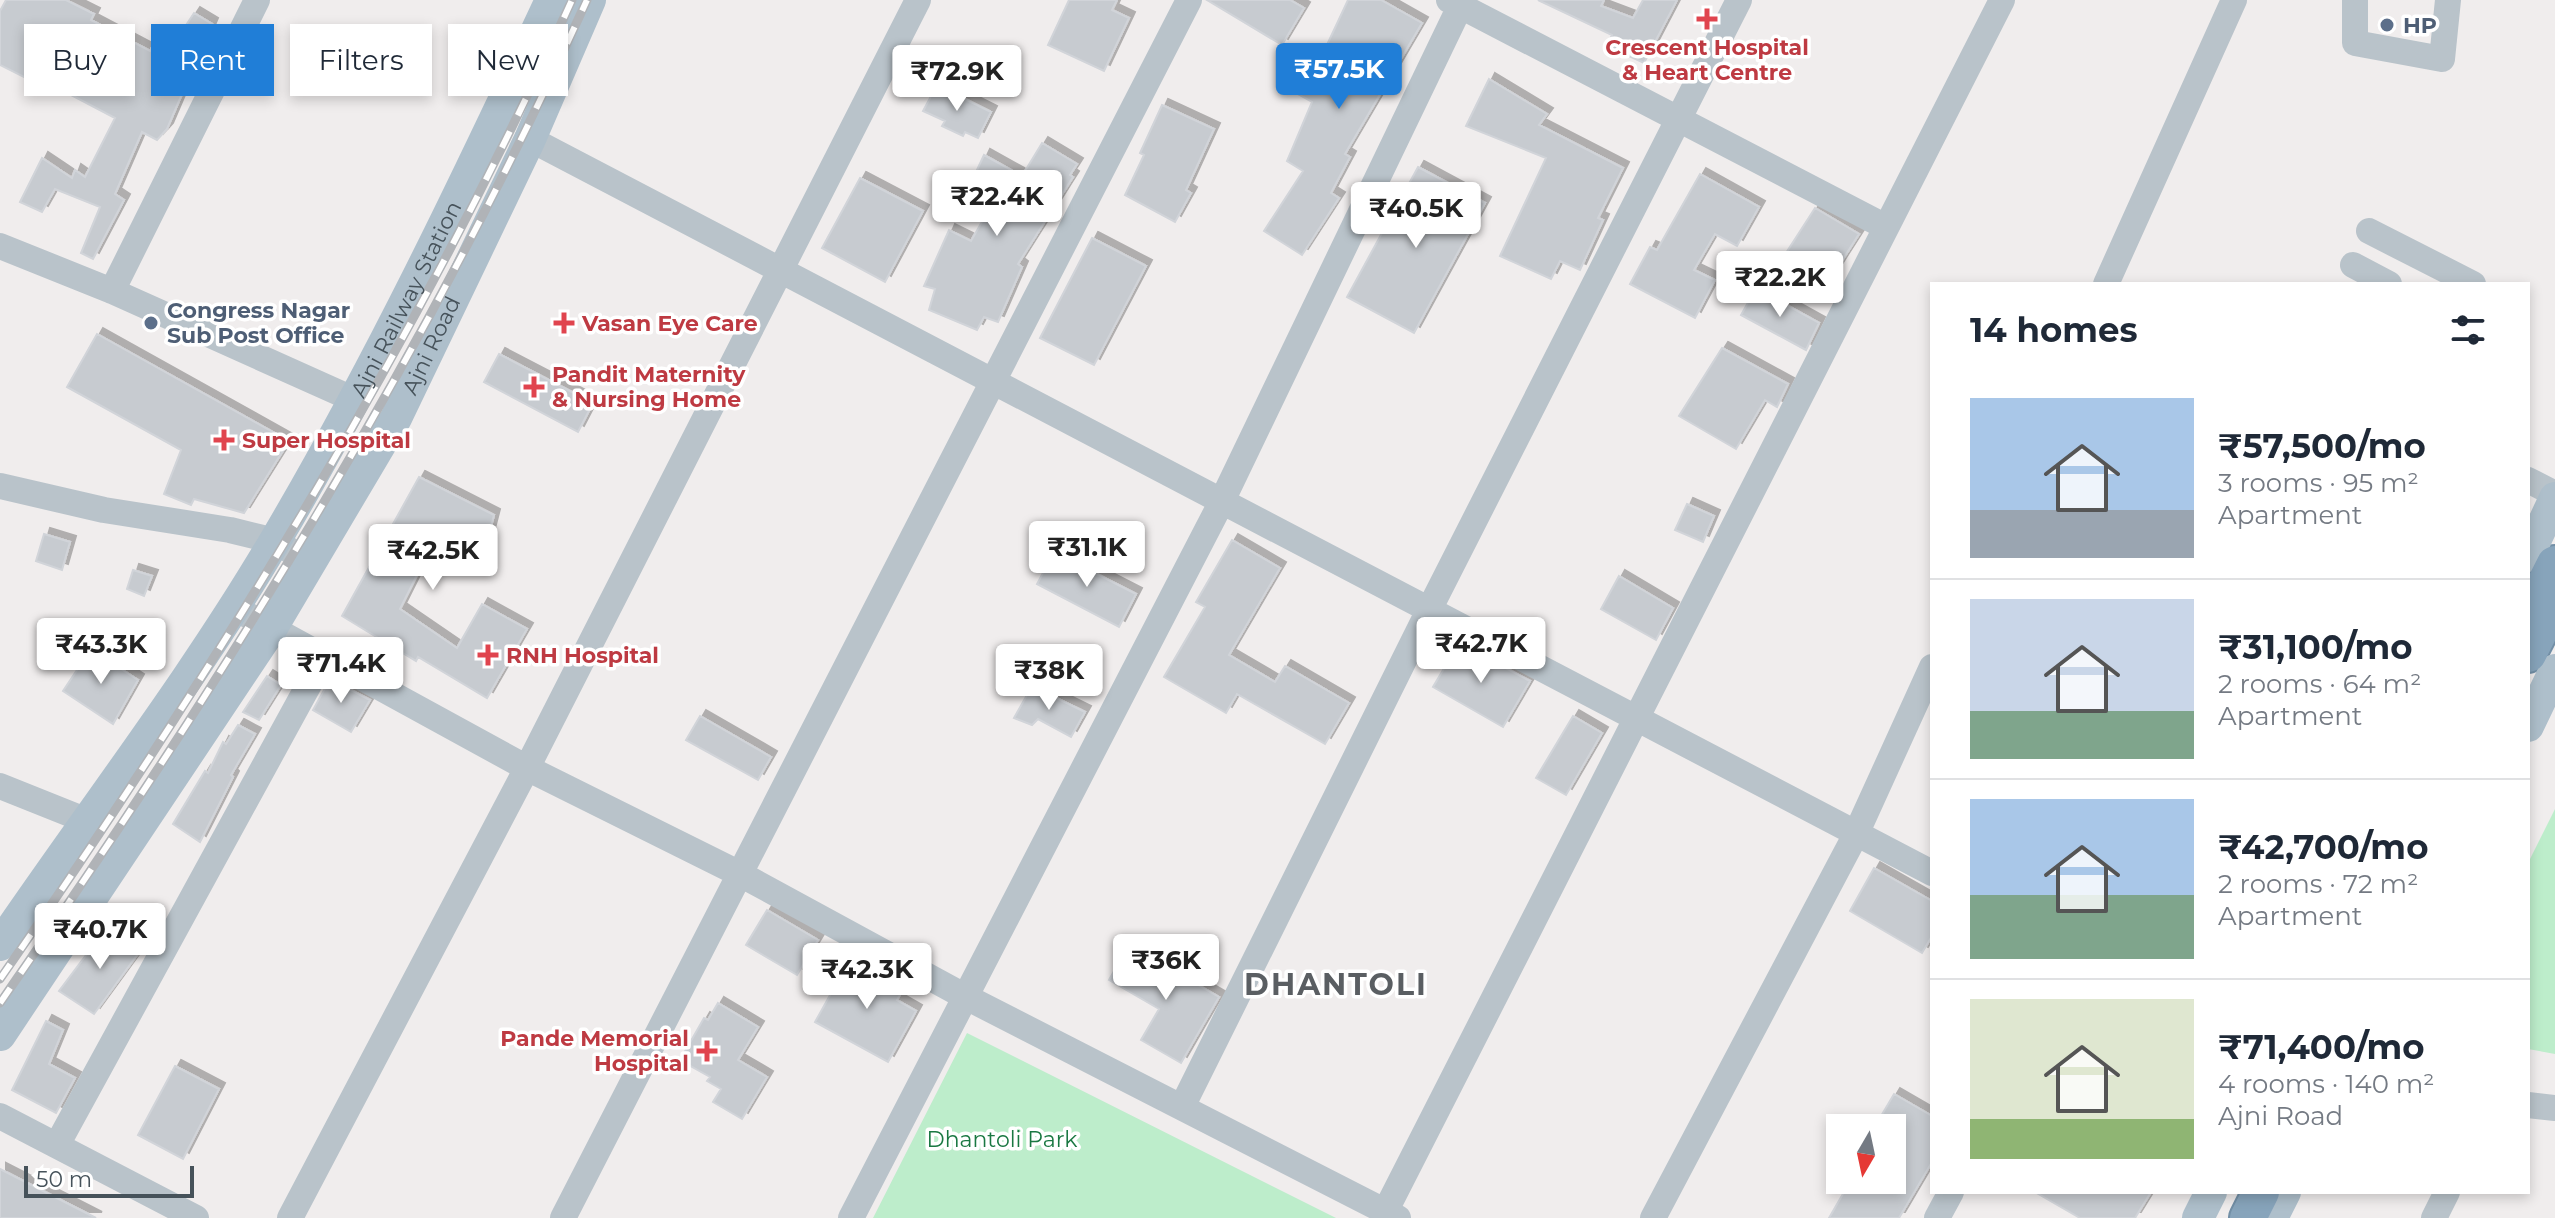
<!DOCTYPE html>
<meta charset="utf-8">
<style>
:root{--surface:#fff;--page:#f6f6f7;--text:#1f2937;--muted:#747a83;--line:#e0e1e3;--accent:#207ed7}
body{margin:0;font-family:Montserrat,sans-serif;background:var(--page);color:var(--text);height:100vh;display:flex;flex-direction:column;font-size:30px;white-space:nowrap}
*{box-sizing:border-box;margin:0}
p{font-size:26px;color:var(--muted)}
.icon{flex:none;width:44px;height:44px;fill:none;stroke:currentColor;stroke-width:2;stroke-linecap:round;stroke-linejoin:round}
.map{position:relative;flex:1;overflow:hidden}
.side{position:absolute;left:1930px;top:282px;width:600px;height:912px;display:flex;flex-direction:column;background:var(--surface);border-radius:0px;box-shadow:0 4px 12px #0003}
.side>*{flex:none}
.top-card{position:absolute;left:24px;top:24px;width:760px;height:72px;display:flex;gap:16px}
.needle{width:52px;rotate:189deg}
.buttons{position:absolute;left:1826px;top:1114px;display:grid;gap:16px}
.buttons a{display:grid;place-items:center;width:80px;height:80px;border-radius:0px;background:var(--surface);box-shadow:0 4px 12px #0003;font-size:40px}
.scale{position:absolute;left:24px;bottom:20px;width:170px;box-sizing:border-box;padding-left:8px;border:4px solid #46525a;border-top:0;font-size:22px;line-height:28px;white-space:nowrap;color:#46525a;-webkit-text-stroke:6px #fff;paint-order:stroke}
.price{position:absolute;translate:-50% -68px;padding:0 18px;border-radius:8px;background:#fff;color:#222;font-size:26px;line-height:52px;filter:drop-shadow(0 2px 4px #0008)}
.price::after{content:'';position:absolute;left:50%;top:48px;width:24px;height:18px;margin-left:-12px;background:inherit;clip-path:polygon(0 0,100% 0,50% 100%)}
.price.selected{background:var(--accent);color:#fff}
ul{padding:0;list-style:none}
li{display:flex;align-items:center;gap:24px;height:200px;padding:0 40px}
li+li{border-top:2px solid var(--line)}
li span{display:grid;place-items:center;flex:none;width:224px;height:160px;border-radius:0px;color:#555}
li>.icon{margin-inline-start:auto}
span .icon{width:96px;height:96px;fill:#fffc;stroke-width:1}
li b{font-size:34px}
h2{display:flex;justify-content:space-between;align-items:center;height:96px;padding:0 40px;font-size:34px}
.pill{padding:0 28px;border-radius:0px;background:var(--surface);box-shadow:0 4px 12px #0003;font-size:28px;line-height:72px}
.pill.selected{background:var(--accent);color:#fff}
.map>svg:first-child{display:block}
</style>
<div class="map">
<svg width="2555" height="1218" viewBox="0 0 2555 1218">
<defs>
<filter id="shadow"><feDropShadow dx="6" dy="-6" stdDeviation="0" flood-color="#0004"/></filter>
</defs>
<rect width="100%" height="100%" fill="#f0eded"/>
<path fill="#bdedcb" d="M2555,809V1054L2528,1049V863Z
M967,1033L1336,1218H873Z"/>
<path fill="#c7cbd0" stroke="#d1d4d9" stroke-width="2" filter="url(#shadow)" d="M6,0H66L94,14L91,20L150,51L156,40L171,48L194,13L212,24L167,129L157,140L142,132L115,194L124,200L93,259L81,253L100,207L55,189L42,212L20,202L42,158L72,178L75,170L85,177L115,118L56,87L54,92L0,65V11Z
M1069,0H1117L1112,10L1129,18L1104,71L1048,45Z
M1207,0H1290L1304,8L1282,45Z
M1348,0H1381L1422,23L1345,154L1350,157L1331,193L1339,198L1302,255L1264,231L1303,171L1287,161L1312,102L1289,89L1298,71L1311,79Z
M1538,0H1604L1601,6L1633,18L1643,0H1677L1644,63L1607,46L1612,35Z
M1489,79L1547,114L1539,125L1623,168L1598,218L1603,220L1580,270L1560,261L1551,279L1500,256L1546,158L1466,126Z
M937,85L991,112L978,138L965,132L963,136L942,126L945,121L923,111Z
M1162,105L1214,129L1186,190L1191,193L1175,222L1125,195L1144,155L1140,153Z
M1042,143L1077,164L1070,175L1073,177L1018,264L1022,267L998,322L984,317L977,330L929,310L935,289L924,286L949,230L971,241L995,199L969,187L984,155L1022,176Z
M1418,167L1485,203L1414,333L1347,297Z
M1700,174L1759,207L1737,246L1715,234L1694,270L1715,280L1695,318L1630,284L1650,247L1657,250Z
M860,178L923,211L885,282L822,248Z
M1815,208L1859,234L1829,281L1786,253Z
M1092,238L1146,266L1094,365L1040,338Z
M1756,288L1819,323L1806,350L1741,315Z
M97,334L289,441L244,513L194,499L191,505L164,494L181,450L67,387Z
M1722,348L1788,384L1777,407L1765,400L1736,449L1679,416Z
M499,354L593,403L578,432L484,382Z
M419,477L494,515L488,538L479,550L440,529L400,609L457,648L482,604L527,629L487,698L418,657L416,661L342,616Z
M1687,504L1714,516L1703,542L1675,530Z
M44,534L70,542L62,570L36,561Z
M1232,540L1280,568L1229,655L1275,682L1285,666L1349,703L1325,744L1237,694L1226,713L1164,677L1205,607L1196,602Z
M1054,552L1136,594L1119,627L1037,584Z
M133,570L152,576L144,596L127,589Z
M1619,576L1673,608L1656,640L1601,609Z
M1459,643L1530,681L1503,727L1433,687Z
M91,649L138,680L113,724L63,691Z
M267,676L281,685L259,720L243,712Z
M330,679L370,700L351,732L313,710Z
M1032,686L1085,712L1071,737L1038,719L1032,725L1014,718Z
M700,716L771,757L758,780L686,740Z
M1573,716L1602,733L1566,795L1536,778Z
M238,725L255,734L231,775L233,777L200,842L173,824L205,771L208,773L223,742L226,744Z
M1874,868L1932,901V936L1922,953L1850,911Z
M767,910L818,940L797,975L746,945Z
M108,926L140,951L94,1014L59,991Z
M1129,945L1219,997L1181,1063L1141,1040L1159,1009L1109,980Z
M850,959L903,989L897,1000L916,1011L888,1062L815,1022Z
M718,1003L758,1027L738,1060L767,1077L742,1119L713,1102L721,1089L707,1081L710,1077L680,1060L704,1018L708,1020Z
M46,1021L63,1030L49,1064L75,1078L56,1113L12,1090Z
M175,1066L219,1089L183,1159L138,1135Z
M1894,1094L1932,1116V1162L1899,1218H1829L1851,1180H1892V1128H1874Z
M0,1169L96,1218H0Z
M2035,1192H2151L2135,1218H2080Z"/>
<g fill="none" stroke-linecap="round" stroke-linejoin="round">
<g stroke="#728fa6" stroke-width="40">
<path id="highway" d="M2528,617L2555,564
M2528,654L2555,601
M2248,1218L2261,1192"/>
</g>
<path stroke="#b9c3ca" stroke-width="26" d="M1449,0L1886,227
M2355,0V43L2442,59L2448,0
M530,139L1932,873
M2369,231L2473,284
M0,246L112,291L355,400
M2353,265L2389,284
M2106,284L2234,0
M112,291L257,0
M2528,480L2555,494
M0,486L104,510L230,530L275,541L310,563
M233,607L527,768L740,874L964,996L1398,1218
M0,786L85,820
M2528,1105L2555,1108
M1182,1107L1429,610L1739,0
M0,1116L196,1218
M57,1145L324,657
M290,1218L527,768L918,0
M563,1218L1189,0
M851,1218L1222,501L1463,0
M1382,1218L2002,0
M1653,1218L1856,834L1932,667
M1937,1218L1951,1192
M2434,1218L2447,1192"/>
<g stroke="#aebfcb" stroke-width="32">
<path d="M2528,556L2555,498"/>
<path d="M2528,726L2555,670"/>
<path id="s1" d="M0,945C92,810 193,680 276,539C378,366 466,182 551,0"/>
<path id="s2" d="M0,1035L271,629L396,418L530,139L590,0"/>
<path d="M2198,1218L2211,1192"/>
<path d="M2272,1218L2285,1192"/>
</g>
<use href="#highway" stroke="#87a4bb" stroke-width="36"/>
<g stroke="#b0b3b7" stroke-width="9">
<path id="rail" d="M0,979C217,668 415,346 572,0
M0,1003C224,680 424,359 587,0"/>
</g>
<use href="#rail" stroke="#fff" stroke-width="6" stroke-dasharray="18" stroke-linecap="butt"/>
</g>
<g fill="#e0444e" stroke="#fff" stroke-width="3">
<path d="M1703 7h8v8h8v8h-8v8h-8v-8h-8v-8h8z"/>
<path d="M560 311h8v8h8v8h-8v8h-8v-8h-8v-8h8z"/>
<path d="M530 375h8v8h8v8h-8v8h-8v-8h-8v-8h8z"/>
<path d="M220 428h8v8h8v8h-8v8h-8v-8h-8v-8h8z"/>
<path d="M484 643h8v8h8v8h-8v8h-8v-8h-8v-8h8z"/>
<path d="M703 1039h8v8h8v8h-8v8h-8v-8h-8v-8h8z"/>
</g>
<g fill="#5c6f8a" stroke="#fff" stroke-width="3">
<circle cx="2387" cy="25" r="8"/>
<circle cx="151" cy="323" r="8"/>
</g>
<g text-anchor="middle" dominant-baseline="central" stroke-width="7" stroke-linejoin="round" paint-order="stroke">
<g font-size="22" font-weight="bold" fill="#4e5e75" stroke="#fff" text-anchor="start">
<text x="2403" y="25">HP</text>
<text x="167" y="310">Congress Nagar<tspan x="167" dy="25">Sub Post Office</tspan></text>
</g>
<g font-size="22" font-weight="bold" fill="#be3a42" stroke="#fff" text-anchor="start">
<text x="1707" y="47" text-anchor="middle">Crescent Hospital<tspan x="1707" dy="25">&amp; Heart Centre</tspan></text>
<text x="582" y="323">Vasan Eye Care</text>
<text x="552" y="374">Pandit Maternity<tspan x="552" dy="25">&amp; Nursing Home</tspan></text>
<text x="242" y="440">Super Hospital</text>
<text x="506" y="655">RNH Hospital</text>
<text x="689" y="1038" text-anchor="end">Pande Memorial<tspan x="689" dy="25">Hospital</tspan></text>
</g>
<g font-size="22" fill="#46525a" stroke="#fff">
<text stroke="none"><textPath href="#s1" startOffset="764">Ajni Railway Station</textPath></text>
<text stroke="none"><textPath href="#s2" startOffset="814">Ajni Road</textPath></text>
</g>
<g font-size="22" fill="#1a7842" stroke="#fff">
<text x="1002" y="1139">Dhantoli Park</text>
</g>
<g font-size="30" font-weight="bold" letter-spacing="2" fill="#5a5e62" stroke="#fff">
<text x="1336" y="984">DHANTOLI</text>
</g>
</g>
</svg>
<div class="buttons">
<a><svg class="needle" viewBox="-14 -14 28 28"><path d="M0-13l5 13h-10z" fill="#e53935"/><path d="M0 13l5-13h-10z" fill="#747a83"/></svg></a>
</div>
<div class="scale">50 m</div>
<b class="price selected" style="left:1339px;top:111px">₹57.5K</b>
<b class="price" style="left:957px;top:113px">₹72.9K</b>
<b class="price" style="left:997px;top:238px">₹22.4K</b>
<b class="price" style="left:1416px;top:250px">₹40.5K</b>
<b class="price" style="left:1780px;top:319px">₹22.2K</b>
<b class="price" style="left:1087px;top:589px">₹31.1K</b>
<b class="price" style="left:433px;top:592px">₹42.5K</b>
<b class="price" style="left:1481px;top:685px">₹42.7K</b>
<b class="price" style="left:101px;top:686px">₹43.3K</b>
<b class="price" style="left:341px;top:705px">₹71.4K</b>
<b class="price" style="left:1049px;top:712px">₹38K</b>
<b class="price" style="left:100px;top:971px">₹40.7K</b>
<b class="price" style="left:1166px;top:1002px">₹36K</b>
<b class="price" style="left:867px;top:1011px">₹42.3K</b>
<div class="top-card">
<a class="pill">Buy</a>
<a class="pill selected">Rent</a>
<a class="pill">Filters</a>
<a class="pill">New</a>
</div>
<section class="side">
<h2>14 homes<svg class="icon" aria-label="filters" viewBox="0 0 24 24"><path d="M4 7h16M4 17h16"/><circle cx="9" cy="7" r="2"/><circle cx="15" cy="17" r="2"/></svg></h2>
<ul>
<li><span style="background:linear-gradient(#a9c7e8 70%,#9aa5b1 0)"><svg class="icon" aria-label="home" viewBox="0 0 24 24"><path d="M3 11l9-7 9 7M6 9v11h12V9"/></svg></span><div><b>₹57,500/mo</b><p>3 rooms · 95 m²</p><p>Apartment</p></div></li>
<li><span style="background:linear-gradient(#c9d6e8 70%,#7fa58c 0)"><svg class="icon" aria-label="home" viewBox="0 0 24 24"><path d="M3 11l9-7 9 7M6 9v11h12V9"/></svg></span><div><b>₹31,100/mo</b><p>2 rooms · 64 m²</p><p>Apartment</p></div></li>
<li><span style="background:linear-gradient(#a9c7e8 60%,#7fa58c 0)"><svg class="icon" aria-label="home" viewBox="0 0 24 24"><path d="M3 11l9-7 9 7M6 9v11h12V9"/></svg></span><div><b>₹42,700/mo</b><p>2 rooms · 72 m²</p><p>Apartment</p></div></li>
<li><span style="background:linear-gradient(#dfe7d0 75%,#8fb573 0)"><svg class="icon" aria-label="home" viewBox="0 0 24 24"><path d="M3 11l9-7 9 7M6 9v11h12V9"/></svg></span><div><b>₹71,400/mo</b><p>4 rooms · 140 m²</p><p>Ajni Road</p></div></li>
</ul>
</section>
</div>
